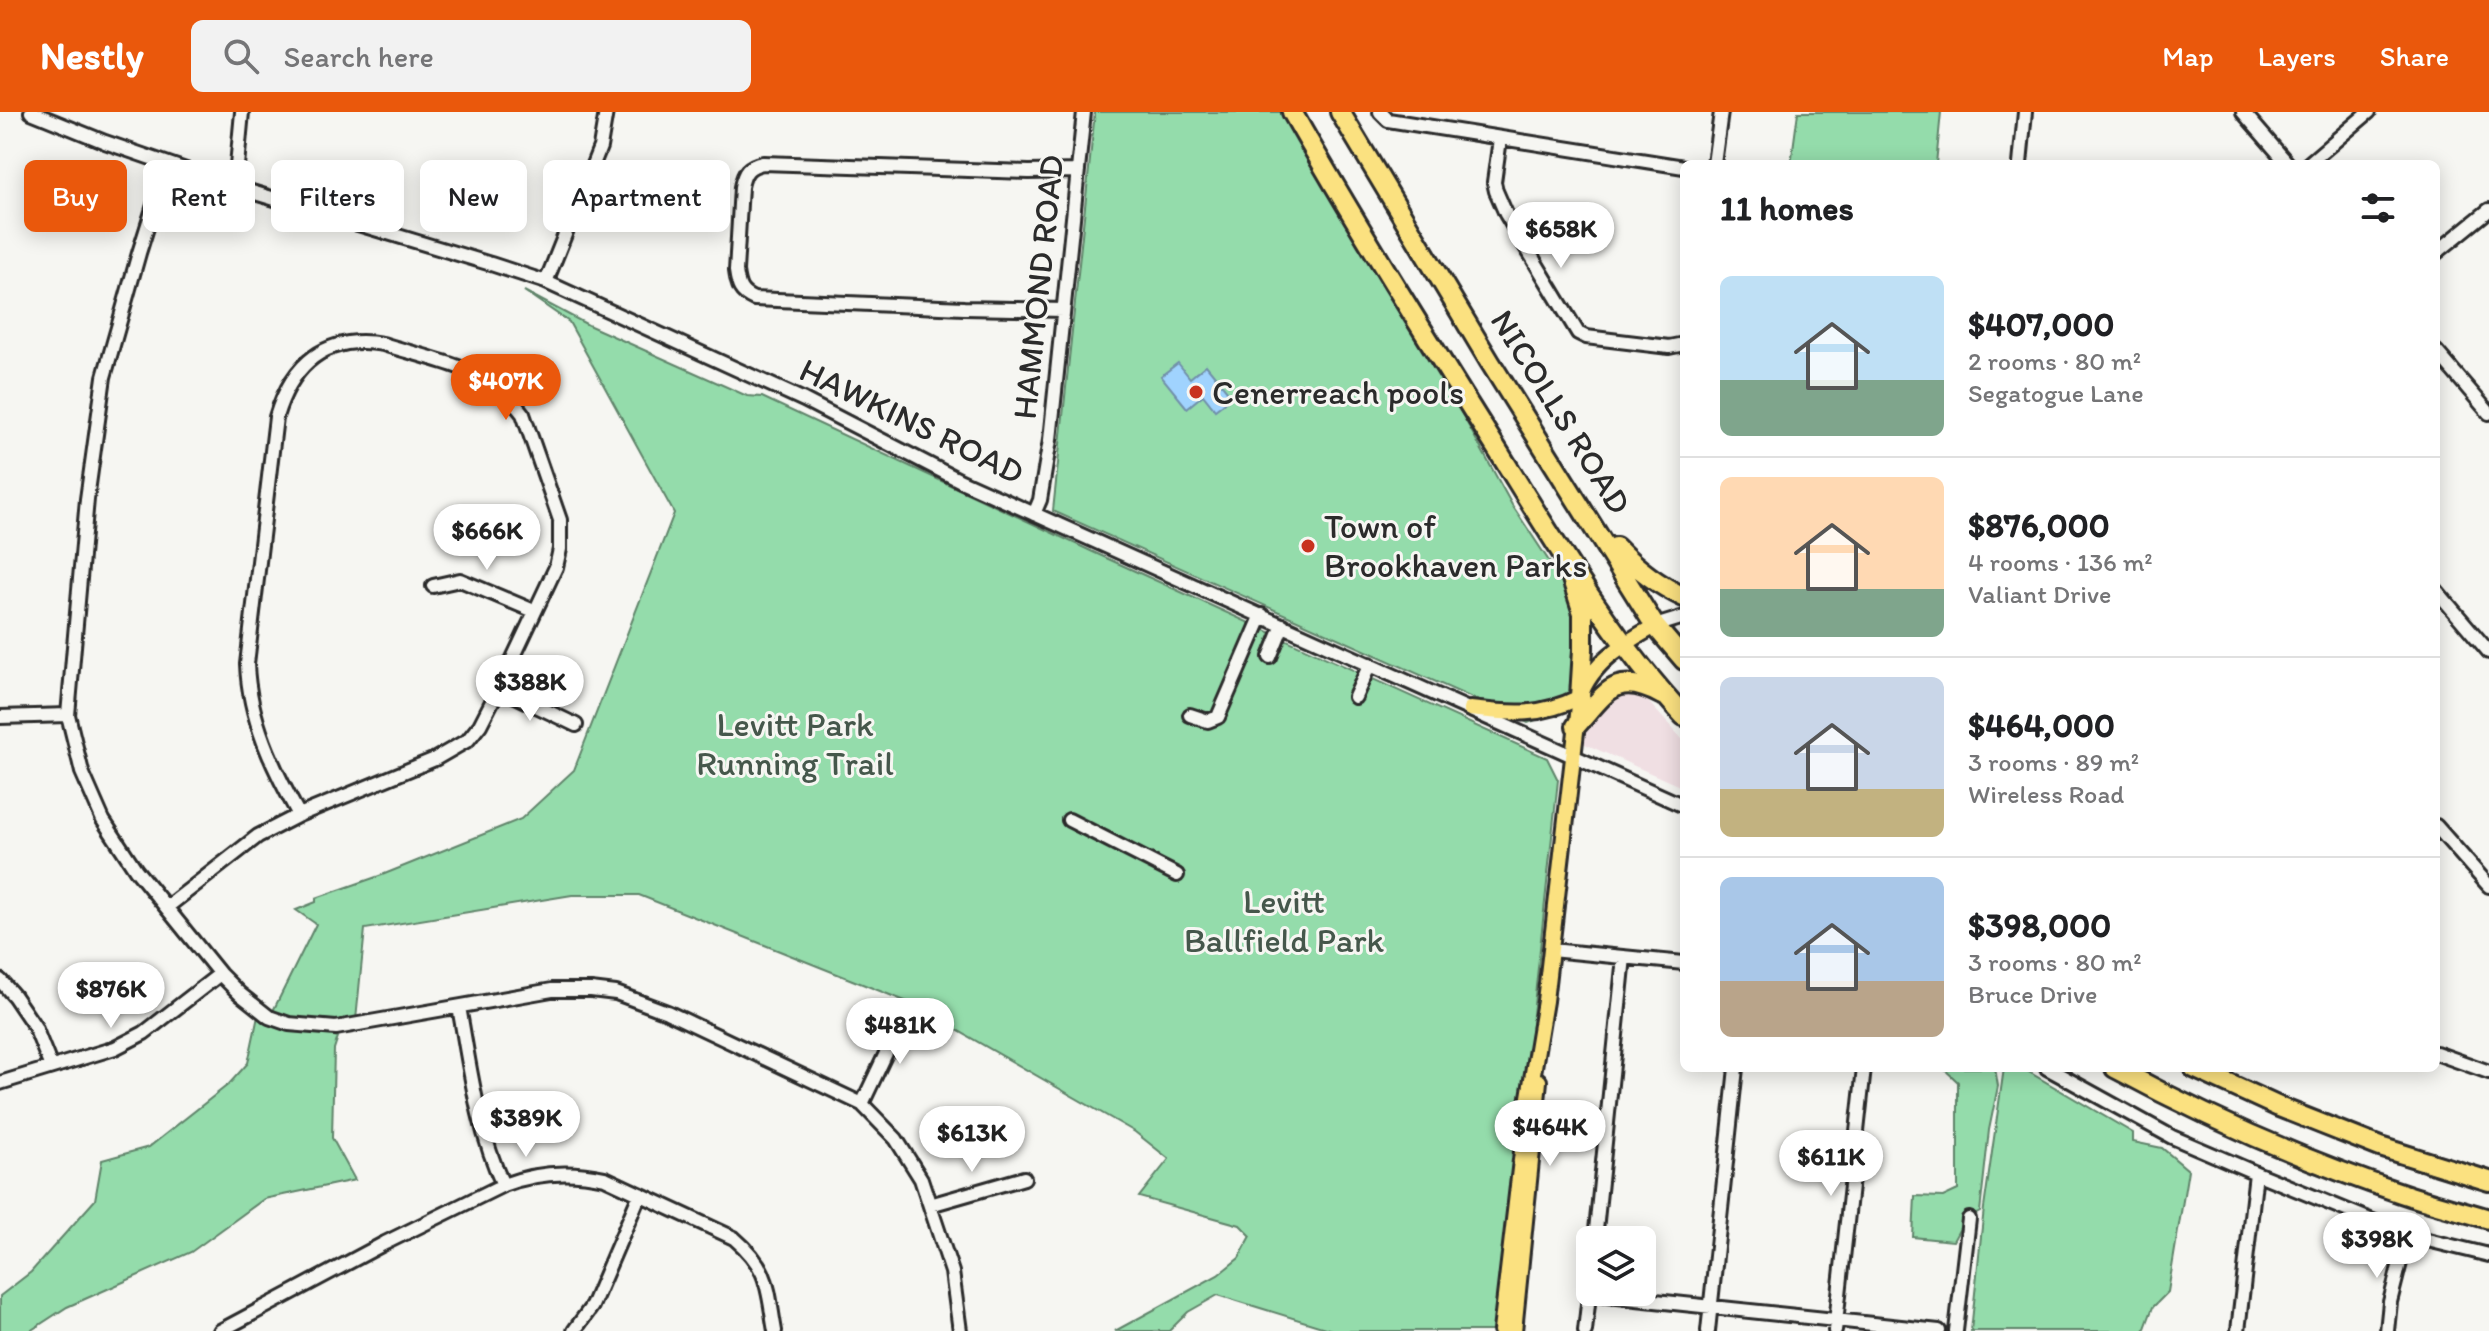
<!DOCTYPE html>
<meta charset="utf-8">
<style>
:root{--surface:#fff;--page:#f2f2f2;--text:#202124;--muted:#757577;--line:#e0e0e0;--accent:#ea580c}
body{margin:0;font-family:Itim,sans-serif;background:var(--page);color:var(--text);height:100vh;display:flex;flex-direction:column;font-size:30px;white-space:nowrap}
*{box-sizing:border-box;margin:0}
p{font-size:26px;color:var(--muted)}
.icon{flex:none;width:44px;height:44px;fill:none;stroke:currentColor;stroke-width:2;stroke-linecap:round;stroke-linejoin:round}
.map{position:relative;flex:1;overflow:hidden}
.drawer{position:absolute;left:1680px;top:48px;width:760px;height:912px;display:flex;flex-direction:column;background:var(--surface);border-radius:12px;box-shadow:0 4px 20px #0003}
.drawer>*{flex:none}
.banner{position:absolute;left:24px;top:48px;width:760px;height:72px;display:flex;gap:16px}
.buttons{position:absolute;left:1576px;top:1114px;display:grid;gap:16px}
.buttons a{display:grid;place-items:center;width:80px;height:80px;border-radius:12px;background:var(--surface);box-shadow:0 4px 20px #0003;font-size:40px}
.price{position:absolute;translate:-50% -68px;padding:0 18px;border-radius:28px;background:#fff;color:#222;font-size:26px;line-height:52px;filter:drop-shadow(0 2px 4px #0008)}
.price::after{content:'';position:absolute;left:50%;top:48px;width:24px;height:18px;margin-left:-12px;background:inherit;clip-path:polygon(0 0,100% 0,50% 100%)}
.price.active{background:var(--accent);color:#fff}
ul{padding:0;list-style:none}
li{display:flex;align-items:center;gap:24px;height:200px;padding:0 40px}
li+li{border-top:2px solid var(--line)}
li span{display:grid;place-items:center;flex:none;width:224px;height:160px;border-radius:12px;color:#555}
li>.icon{margin-inline-start:auto}
span .icon{width:96px;height:96px;fill:#fffc;stroke-width:1}
li b{font-size:34px}
h2{display:flex;justify-content:space-between;align-items:center;height:96px;padding:0 40px;font-size:34px}
.chip{padding:0 28px;border-radius:12px;background:var(--surface);box-shadow:0 4px 20px #0003;font-size:28px;line-height:72px}
.chip.active{background:var(--accent);color:#fff}
header{display:flex;align-items:center;gap:48px;box-sizing:border-box;height:112px;padding:0 40px;background:var(--accent);color:#fff}
header strong{font-size:38px}
nav{display:flex;gap:44px;margin-inline-start:auto;font-size:28px}
.search{width:560px;height:72px;background:var(--page);display:flex;align-items:center;gap:20px;box-sizing:border-box;padding:0 28px;border-radius:12px;color:var(--muted);font-size:30px}
.map>svg:first-child{display:block}
</style>
<header>
<strong>Nestly</strong>
<div class="search"><svg class="icon" aria-label="search" viewBox="0 0 24 24"><circle cx="10" cy="10" r="6"/><path d="M15 15l6 6"/></svg>Search here</div>
<nav><a>Map</a><a>Layers</a><a>Share</a></nav>
</header>
<div class="map">
<svg width="2489" height="1219" viewBox="0 0 2489 1219">
<rect width="100%" height="100%" fill="#f6f6f2"/>
<filter id="ink" filterUnits="userSpaceOnUse"><feTurbulence type="fractalNoise" baseFrequency=".0125" numOctaves="2"/><feDisplacementMap in="SourceGraphic" scale="16" xChannelSelector="R" yChannelSelector="G"/><feConvolveMatrix kernelMatrix="1 2 1 2 8 2 1 2 1" color-interpolation-filters="sRGB"/></filter>
<g filter="url(#ink)">
<path fill="#f0dfe3" d="M1633,573L1684,629V676L1576,628L1603,587Z"/>
<path fill="#94dcab" stroke="#60846b" stroke-width="2" d="M1095,0H1281L1439,260L1512,393L1551,452L1561,460L1573,481L1579,498L1577,567L1569,590L1557,600L1528,611L1053,399Z
M1798,0H1941L1936,52H1791Z
M524,179L588,213L747,284L762,285L1093,440L1547,646L1558,668L1504,1174H1498L1494,1219H1335L1218,1183L1188,1200L1169,1219H1115L1218,1163L1239,1146L1251,1124L1240,1113L1139,1085L1169,1047L1135,1020L910,891L639,783H572L365,817L356,908L309,911L273,899L316,812L296,798L316,790V786L382,763L521,707L574,658L674,401L569,210Z
M258,904L338,925L334,937L332,1026L355,1068L264,1087L191,1140L67,1195L30,1219H0V1184L31,1160L95,1088L102,1048L149,1035L229,972L248,951Z
M1943,956H1995L1998,974L1989,1018L1980,1100L1964,1109L1953,1129L1913,1125L1915,1084L1943,1085L1958,1078V970Z
M2004,956H2022L2133,1021V1030L2162,1036L2188,1058L2168,1180L2153,1195L2144,1219H1971L1984,1096Z"/>
<path fill="#a0d3fe" stroke="#7190aa" stroke-width="2" d="M1178,251L1190,266L1206,253L1232,285L1215,298L1203,283L1187,296L1161,264Z"/>
<g fill="none" stroke-linecap="round" stroke-linejoin="round">
<g stroke="#2b2b2b" stroke-width="18">
<path id="minor" d="M31,0L105,30L235,75L491,152L546,170L804,288L961,369L1684,694
M1380,0L1388,8L1684,55
M2243,0L2288,52
M1500,27L1494,70L1496,79L1506,102L1578,221L1586,225L1669,235L1684,232
M167,52L139,141L104,265L87,387L68,603L82,660L103,708L136,758L220,862L240,882L269,905L289,912L336,916L552,878H591L616,881L667,900L862,992L896,1027L921,1067L952,1160L960,1219
M1714,52L1721,0
M2020,52L2025,0
M2308,52L2369,0
M235,75L242,0
M2436,141L2489,98
M546,170L600,35L606,0
M1063,198L964,196L754,187C740,181 738,174 736,159L741,75C744,60 748,54 763,51L1029,60L1078,59
M2436,239L2489,301
M1034,402L1040,388L1050,328L1084,0
M433,474L460,468L534,499
M2436,478L2489,540
M1655,514L1684,505
M1270,545L1283,513
M499,576L576,613
M1355,585L1370,552
M1190,603L1208,609L1218,605L1262,503
M0,605L68,603
M1069,708L1177,763
M2436,714L2489,774
M167,795L258,724L299,703L435,647L468,628L480,613L499,576L556,455L560,437V408L523,302C515,292 507,281 497,274C464,252 420,244 383,232C326,222 292,252 276,305L247,552C249,607 273,656 299,703
M1551,838L1684,851
M0,868L14,884L35,915L51,955
M459,895C470,955 477,1017 503,1073
M2436,941L2489,960
M2047,956L2172,1025L2256,1061L2407,1123L2489,1143
M0,971L115,936L144,921L220,862
M862,992L905,901
M930,1093L1024,1066
M1595,1128L1624,845
M1589,1182L1939,1219
M220,1219L385,1131L503,1073C537,1060 569,1058 605,1066L734,1126C770,1157 767,1175 775,1219
M574,1219L592,1194L640,1082
M1585,1219L1590,1174
M1708,1219L1736,956
M1835,1219L1864,956
M1956,1219L1969,1107
M2238,1219L2256,1061
M2387,1219L2390,1190L2407,1123"/>
</g>
<g stroke="#2b2b2b" stroke-width="20">
<path id="major" d="M1470,597C1513,602 1540,605 1580,585
M1501,1219L1527,997L1545,889L1580,585C1591,551 1626,530 1655,514
M1514,1219L1539,969"/>
</g>
<g stroke="#2b2b2b" stroke-width="24">
<path id="highway" d="M1292,0C1358,116 1429,229 1500,342C1556,432 1611,526 1684,604
M1340,0L1490,250L1655,514L1684,548
M1616,435C1636,456 1658,473 1684,485
M1572,467L1583,501V537L1580,585
M1576,614C1607,580 1615,558 1662,583
M2115,956C2206,1005 2302,1048 2401,1081C2430,1091 2460,1098 2489,1107
M2194,956L2279,995L2380,1035L2489,1069"/>
</g>
<use href="#minor" stroke="#f6f6f2" stroke-width="12"/>
<use href="#major" stroke="#fbe180" stroke-width="14"/>
<use href="#highway" stroke="#fbe180" stroke-width="18"/>
</g>
</g>
<g fill="#c8321e" stroke="#f6f6f2" stroke-width="3">
<circle cx="1196" cy="280" r="8"/>
<circle cx="1308" cy="434" r="8"/>
</g>
<g text-anchor="middle" dominant-baseline="central" stroke-width="6" stroke-linejoin="round" paint-order="stroke">
<g font-size="34" fill="#2b2b2b" stroke="#f6f6f2">
<text transform="translate(1038 175) rotate(-84)">HAMMOND ROAD</text>
<text transform="translate(1561 300) rotate(58)">NICOLLS ROAD</text>
<text transform="translate(912 309) rotate(26)">HAWKINS ROAD</text>
</g>
<g font-size="34" fill="#2b2b2b" stroke="#f6f6f2" text-anchor="start">
<text x="1212" y="280">Cenerreach pools</text>
<text x="1324" y="414">Town of<tspan x="1324" dy="39">Brookhaven Parks</tspan></text>
</g>
<g font-size="34" fill="#45574b" stroke="#f6f6f2">
<text x="795" y="612">Levitt Park<tspan x="795" dy="39">Running Trail</tspan></text>
<text x="1284" y="789">Levitt<tspan x="1284" dy="39">Ballfield Park</tspan></text>
</g>
</g>
</svg>
<div class="buttons">
<a><svg class="icon" aria-label="layers" viewBox="0 0 24 24"><path d="M12 4l9 5-9 5-9-5zM3 14l9 5 9-5"/></svg></a>
</div>
<b class="price" style="left:1561px;top:158px">$658K</b>
<b class="price active" style="left:506px;top:310px">$407K</b>
<b class="price" style="left:487px;top:460px">$666K</b>
<b class="price" style="left:530px;top:611px">$388K</b>
<b class="price" style="left:111px;top:918px">$876K</b>
<b class="price" style="left:900px;top:954px">$481K</b>
<b class="price" style="left:526px;top:1047px">$389K</b>
<b class="price" style="left:1550px;top:1056px">$464K</b>
<b class="price" style="left:972px;top:1062px">$613K</b>
<b class="price" style="left:1831px;top:1086px">$611K</b>
<b class="price" style="left:2377px;top:1168px">$398K</b>
<div class="banner">
<a class="chip active">Buy</a>
<a class="chip">Rent</a>
<a class="chip">Filters</a>
<a class="chip">New</a>
<a class="chip">Apartment</a>
</div>
<section class="drawer">
<h2>11 homes<svg class="icon" aria-label="filters" viewBox="0 0 24 24"><path d="M4 7h16M4 17h16"/><circle cx="9" cy="7" r="2"/><circle cx="15" cy="17" r="2"/></svg></h2>
<ul>
<li><span style="background:linear-gradient(#bfe0f5 65%,#7fa58c 0)"><svg class="icon" aria-label="home" viewBox="0 0 24 24"><path d="M3 11l9-7 9 7M6 9v11h12V9"/></svg></span><div><b>$407,000</b><p>2 rooms · 80 m²</p><p>Segatogue Lane</p></div></li>
<li><span style="background:linear-gradient(#ffd9b3 70%,#7fa58c 0)"><svg class="icon" aria-label="home" viewBox="0 0 24 24"><path d="M3 11l9-7 9 7M6 9v11h12V9"/></svg></span><div><b>$876,000</b><p>4 rooms · 136 m²</p><p>Valiant Drive</p></div></li>
<li><span style="background:linear-gradient(#c9d6e8 70%,#c2b280 0)"><svg class="icon" aria-label="home" viewBox="0 0 24 24"><path d="M3 11l9-7 9 7M6 9v11h12V9"/></svg></span><div><b>$464,000</b><p>3 rooms · 89 m²</p><p>Wireless Road</p></div></li>
<li><span style="background:linear-gradient(#a9c7e8 65%,#b9a48a 0)"><svg class="icon" aria-label="home" viewBox="0 0 24 24"><path d="M3 11l9-7 9 7M6 9v11h12V9"/></svg></span><div><b>$398,000</b><p>3 rooms · 80 m²</p><p>Bruce Drive</p></div></li>
</ul>
</section>
</div>
